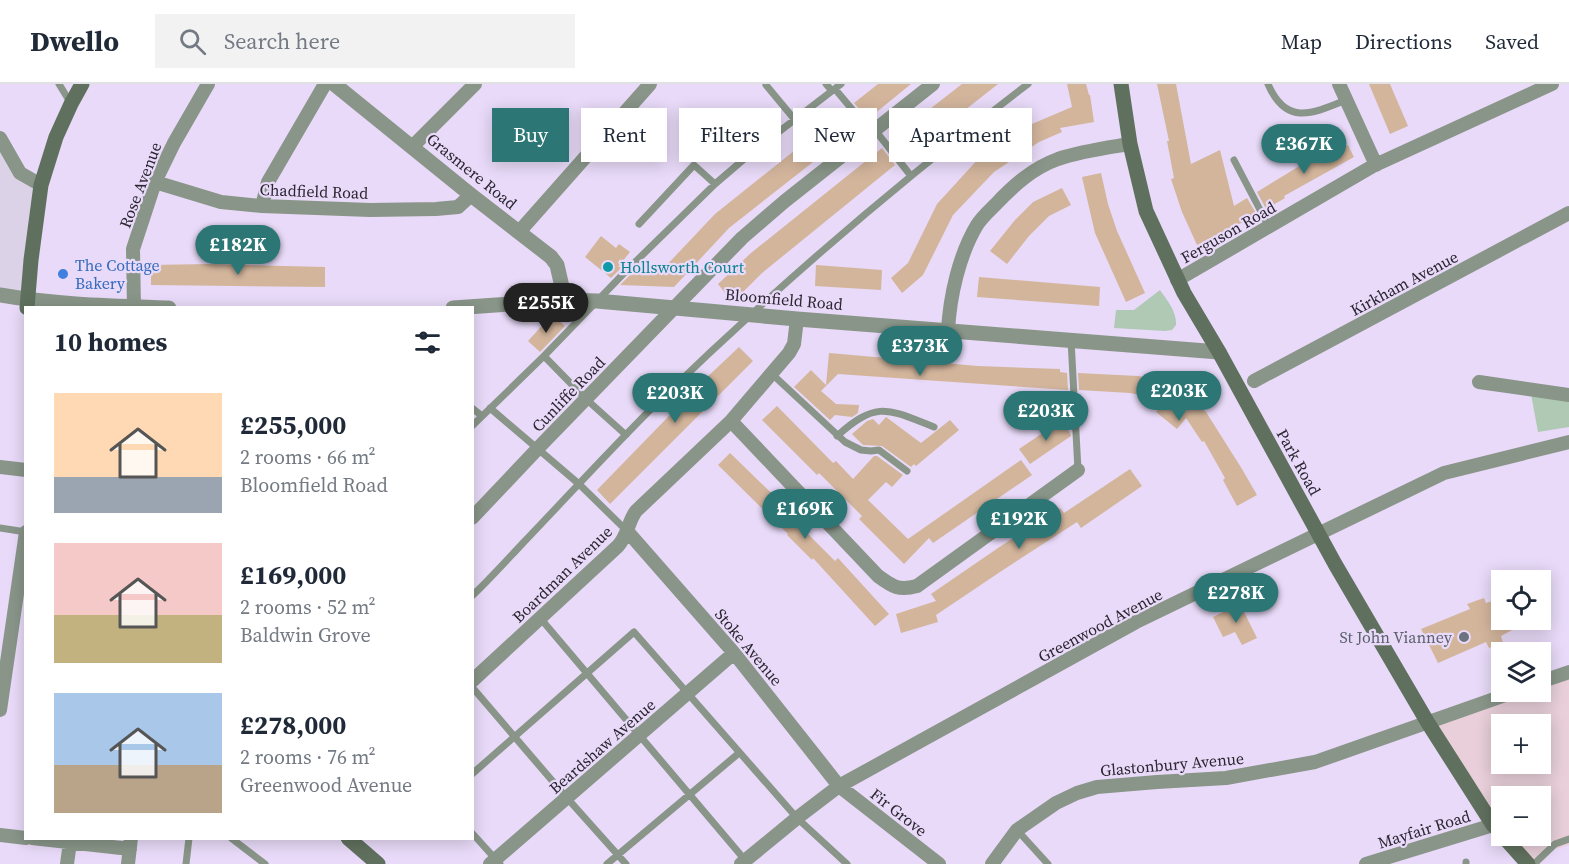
<!DOCTYPE html>
<meta charset="utf-8">
<style>
:root{--surface:#fff;--page:#f2f2f3;--text:#1f2937;--muted:#747a83;--line:#e0e1e3;--accent:#2c7676}
body{margin:0;font-family:"Source Serif 4",serif;background:var(--page);color:var(--text);height:100vh;display:flex;flex-direction:column;font-size:22px;white-space:nowrap}
*{box-sizing:border-box;margin:0}
p{font-size:20px;color:var(--muted)}
.icon{flex:none;width:33px;height:33px;fill:none;stroke:currentColor;stroke-width:2;stroke-linecap:round;stroke-linejoin:round}
.map{position:relative;flex:1;overflow:hidden}
.sheet{position:absolute;left:24px;top:222px;width:450px;height:534px;display:flex;flex-direction:column;background:var(--surface);border-radius:0px;box-shadow:0 3px 15px #0003}
.sheet>*{flex:none}
.guide{position:absolute;left:492px;top:24px;width:570px;height:54px;display:flex;gap:12px}
.tools{position:absolute;left:1491px;top:486px;display:grid;gap:12px}
.tools a{display:grid;place-items:center;width:60px;height:60px;border-radius:0px;background:var(--surface);box-shadow:0 3px 15px #0003;font-size:30px}
.price{position:absolute;translate:-50% -51px;padding:0 14px;border-radius:21px;background:var(--accent);color:#fff;font-size:20px;line-height:39px;filter:drop-shadow(0 2px 3px #0008)}
.price::after{content:'';position:absolute;left:50%;top:36px;width:18px;height:14px;margin-left:-9px;background:inherit;clip-path:polygon(0 0,100% 0,50% 100%)}
.price.active{background:#222;color:#fff}
ul{padding:0;list-style:none}
li{display:flex;align-items:center;gap:18px;height:150px;padding:0 30px}
li span{display:grid;place-items:center;flex:none;width:168px;height:120px;border-radius:0px;color:#555}
li>.icon{margin-inline-start:auto}
span .icon{width:72px;height:72px;fill:#fffc;stroke-width:1}
li b{font-size:26px}
h2{display:flex;justify-content:space-between;align-items:center;height:72px;padding:0 30px;font-size:26px}
.tag{padding:0 21px;border-radius:0px;background:var(--surface);box-shadow:0 3px 15px #0003;font-size:21px;line-height:54px}
.tag.active{background:var(--accent);color:#fff}
header{display:flex;align-items:center;gap:36px;box-sizing:border-box;height:84px;padding:0 30px;background:var(--surface);border-bottom:2px solid var(--line)}
header strong{font-size:28px}
nav{display:flex;gap:33px;margin-inline-start:auto;font-size:21px}
.search{width:420px;height:54px;background:var(--page);display:flex;align-items:center;gap:15px;box-sizing:border-box;padding:0 21px;border-radius:0px;color:var(--muted);font-size:22px}
.map>svg:first-child{display:block}
</style>
<header>
<strong>Dwello</strong>
<div class="search"><svg class="icon" aria-label="search" viewBox="0 0 24 24"><circle cx="10" cy="10" r="6"/><path d="M15 15l6 6"/></svg>Search here</div>
<nav><a>Map</a><a>Directions</a><a>Saved</a></nav>
</header>
<div class="map">
<svg width="1569" height="780" viewBox="0 0 1569 780">
<rect width="100%" height="100%" fill="#e8daf8"/>
<path fill="#dcd2e7" d="M0,54L20,89L41,101L27,216L0,211Z"/>
<path fill="#e8cfd9" fill-rule="evenodd" d="M1569,588V761L1555,765L1540,780H1528L1503,752H1540V712H1502L1501,750L1428,639L1514,608H1540L1541,598ZM1502,640H1540V680H1502Z"/>
<path fill="#afc9b4" d="M1160,206C1167,216 1177,228 1176,241L1172,246L1165,247L1114,244L1116,226H1134Z
M1531,310L1569,315V343L1538,348Z"/>
<path fill="#d3b59c" d="M878,0H911L868,35L854,19Z
M962,0H998L904,74L890,56Z
M1067,0H1086L1089,11H1090L1094,38L1060,44L1062,48L1039,58L994,88L953,131L923,191L902,209L891,194L908,179L937,120L980,73L1027,42L1072,23Z
M1157,0H1176L1191,80L1220,66L1234,122L1247,114L1257,131L1197,161L1182,128L1171,95L1174,94L1167,57H1169Z
M1369,0H1390L1408,42L1390,50Z
M845,26L859,42L729,144L674,203L620,201L637,184L663,185L715,130Z
M1348,61L1354,73L1284,112L1285,114L1266,125L1257,108L1324,67L1334,62L1337,67Z
M882,64L895,81L762,189L740,211L726,210L718,200L751,169Z
M1101,89L1108,120L1117,147L1145,209L1126,218L1095,149L1082,93Z
M1062,104L1071,121L1049,132L1029,152L1007,180L990,167L1015,136L1033,118Z
M601,152L616,164L619,160L630,168L618,183H622L611,194L585,173Z
M208,180L325,183V203L151,201V181Z
M816,181L882,186L881,206L815,202Z
M979,193L1100,203L1099,222L977,213Z
M549,234L554,238L557,235L565,242L540,268L528,257Z
M739,263L753,277L610,420L597,406L702,298Z
M829,269L978,282L1060,285V288L1067,289L1068,306L838,290L821,307L836,320L859,321L858,329L852,333L835,331L830,336L794,303L811,286L826,301Z
M1078,289L1138,292L1171,299L1206,328L1242,385L1257,411L1237,422L1223,396L1225,394L1204,357L1202,358L1186,334L1177,345L1156,328L1166,316L1130,309L1079,306Z
M777,322L833,379L836,377L853,395L874,372H877L903,391L892,403L886,398L868,416L908,455L1021,376L1032,391L933,459L929,454L904,480L859,435L862,432L819,389L817,391L762,336Z
M886,333L921,359L950,336L959,346L916,382L914,380L911,383L882,362L863,361L852,350L867,337L873,335L879,341Z
M1062,336L1070,349L1071,352L1030,380L1019,365Z
M730,369L799,436L796,438L835,477L838,474L889,530L875,542L813,474L812,476L787,451L788,450L718,381Z
M1130,385L1142,402L1081,444L1077,438L1000,488L936,531L938,538L901,549L896,530L936,517L931,510L998,464L1060,424L1064,429Z
M1484,514L1486,519L1502,514V536H1522L1512,546L1501,552L1503,559L1489,564L1486,558L1438,579L1421,545L1470,525L1467,520Z
M1240,520L1257,554L1242,561L1235,548L1223,553L1213,533Z"/>
<g fill="none" stroke-linecap="round" stroke-linejoin="round">
<path stroke="#899588" stroke-width="7" d="M59,0L70,18
M826,0L832,7
M1268,0C1286,42 1312,30 1346,16
M766,1L795,36
M835,5L872,49
M723,38L750,70
M875,46L911,92
M1234,76L1269,143
M639,140L694,81L715,100
M1071,256L1078,386
M544,272L586,315L626,351
M772,290L845,358L861,366L871,367L879,366L907,387
M472,324L482,332
M490,324L579,400L627,447
M472,342L544,272L627,186L715,100L750,70L841,0
M837,352C877,316 888,325 934,343
M0,444L26,448
M472,512C490,495 506,477 523,459C566,414 609,367 654,322C772,207 897,99 1028,0
M541,535L745,776
M472,603L567,714L626,780
M472,690L634,548L797,734L847,780
M1017,746L1048,780
M472,749L500,780
M231,754L265,780
M1466,778V780
M186,780L189,754
M607,780L739,669
M1534,780L1555,760L1569,755"/>
<path stroke="#899588" stroke-width="14" d="M1339,0L1376,81
M0,54L20,89L41,101
M412,63L475,0
M155,98L221,118L262,122L370,126L436,125L458,123L471,111
M262,122L268,98L325,0
M519,148L650,0
M1177,196L1373,82L1552,0
M134,224L133,165L155,98L174,59L208,0
M948,246C950,212 959,171 977,141C982,133 989,127 996,120C1014,101 1033,84 1058,75C1082,67 1106,64 1130,60
M1254,297L1569,129
M1479,298L1569,311
M731,337L878,492C893,503 899,507 917,502L1078,386
M0,383L26,386
M472,434L543,359L742,154L785,117L933,0
M628,448L734,569L839,702L939,780
M472,597L618,462C628,451 628,438 636,427L731,337L789,269L794,260L797,235
M1540,598L1569,588
M0,626L26,448
M0,751L26,754
M32,754L130,765
M67,780L70,758
M128,780L131,754
M490,780L734,569
M741,780L797,734L839,702L1136,538L1444,389L1569,358
M992,780L1017,746L1056,719L1077,709L1097,703L1157,698L1226,694L1315,678L1514,608
M1366,780L1493,741"/>
<path stroke="#899588" stroke-width="15" d="M334,0L471,111L551,173L557,181L565,216
M0,211C56,221 112,222 169,224
M453,224L565,216L597,217L797,235L1219,268"/>
<path stroke="#60705e" stroke-width="15" d="M1121,0L1130,60L1146,127L1184,209L1219,268L1335,480L1428,639L1493,741L1502,750
M27,224L31,176L41,101L56,53L71,20L82,0
M1503,752L1528,780
M348,754L378,780"/>
</g>
<circle fill="#0f9aa8" stroke="#e8daf8" stroke-width="2" cx="608" cy="183" r="6"/>
<circle fill="#3f7fe0" stroke="#e8daf8" stroke-width="2" cx="63" cy="190" r="6"/>
<circle fill="#6b7280" stroke="#e8daf8" stroke-width="2" cx="1464" cy="553" r="6"/>
<g text-anchor="middle" dominant-baseline="central" stroke-width="4.5" stroke-linejoin="round" paint-order="stroke">
<g font-size="16" fill="#2a2530" stroke="#e8daf8">
<text transform="translate(472 87) rotate(39)">Grasmere Road</text>
<text transform="translate(140 101) rotate(-69)">Rose Avenue</text>
<text transform="translate(314 107) rotate(2)">Chadfield Road</text>
<text transform="translate(1228 148) rotate(-30)">Ferguson Road</text>
<text transform="translate(1404 199) rotate(-28)">Kirkham Avenue</text>
<text transform="translate(784 215) rotate(5)">Bloomfield Road</text>
<text transform="translate(568 310) rotate(-46)">Cunliffe Road</text>
<text transform="translate(1299 378) rotate(61)">Park Road</text>
<text transform="translate(562 490) rotate(-44)">Boardman Avenue</text>
<text transform="translate(1100 541) rotate(-28)">Greenwood Avenue</text>
<text transform="translate(749 563) rotate(50)">Stoke Avenue</text>
<text transform="translate(602 662) rotate(-41)">Beardshaw Avenue</text>
<text transform="translate(1172 680) rotate(-5)">Glastonbury Avenue</text>
<text transform="translate(899 728) rotate(38)">Fir Grove</text>
<text transform="translate(1424 745) rotate(-17)">Mayfair Road</text>
</g>
<g font-size="16" fill="#366cbe" stroke="#e8daf8" text-anchor="start">
<text x="75" y="181">The Cottage<tspan x="75" dy="18">Bakery</tspan></text>
</g>
<g font-size="16" fill="#0d838f" stroke="#e8daf8" text-anchor="start">
<text x="620" y="183">Hollsworth Court</text>
</g>
<g font-size="16" fill="#5b616d" stroke="#e8daf8" text-anchor="end">
<text x="1452" y="553">St John Vianney</text>
</g>
</g>
</svg>
<div class="tools">
<a><svg class="icon" aria-label="locate" viewBox="0 0 24 24"><circle cx="12" cy="12" r="6"/><path d="M12 2v4M12 18v4M2 12h4M18 12h4"/></svg></a>
<a><svg class="icon" aria-label="layers" viewBox="0 0 24 24"><path d="M12 4l9 5-9 5-9-5zM3 14l9 5 9-5"/></svg></a>
<a>+</a>
<a>−</a>
</div>
<b class="price" style="left:1304px;top:91px">£367K</b>
<b class="price" style="left:238px;top:192px">£182K</b>
<b class="price active" style="left:546px;top:250px">£255K</b>
<b class="price" style="left:920px;top:293px">£373K</b>
<b class="price" style="left:1179px;top:338px">£203K</b>
<b class="price" style="left:675px;top:340px">£203K</b>
<b class="price" style="left:1046px;top:358px">£203K</b>
<b class="price" style="left:805px;top:456px">£169K</b>
<b class="price" style="left:1019px;top:466px">£192K</b>
<b class="price" style="left:1236px;top:540px">£278K</b>
<div class="guide">
<a class="tag active">Buy</a>
<a class="tag">Rent</a>
<a class="tag">Filters</a>
<a class="tag">New</a>
<a class="tag">Apartment</a>
</div>
<section class="sheet">
<h2>10 homes<svg class="icon" aria-label="filters" viewBox="0 0 24 24"><path d="M4 7h16M4 17h16"/><circle cx="9" cy="7" r="2"/><circle cx="15" cy="17" r="2"/></svg></h2>
<ul>
<li><span style="background:linear-gradient(#ffd9b3 70%,#9aa5b1 0)"><svg class="icon" aria-label="home" viewBox="0 0 24 24"><path d="M3 11l9-7 9 7M6 9v11h12V9"/></svg></span><div><b>£255,000</b><p>2 rooms · 66 m²</p><p>Bloomfield Road</p></div></li>
<li><span style="background:linear-gradient(#f6c9c9 60%,#c2b280 0)"><svg class="icon" aria-label="home" viewBox="0 0 24 24"><path d="M3 11l9-7 9 7M6 9v11h12V9"/></svg></span><div><b>£169,000</b><p>2 rooms · 52 m²</p><p>Baldwin Grove</p></div></li>
<li><span style="background:linear-gradient(#a9c7e8 60%,#b9a48a 0)"><svg class="icon" aria-label="home" viewBox="0 0 24 24"><path d="M3 11l9-7 9 7M6 9v11h12V9"/></svg></span><div><b>£278,000</b><p>2 rooms · 76 m²</p><p>Greenwood Avenue</p></div></li>
</ul>
</section>
</div>
